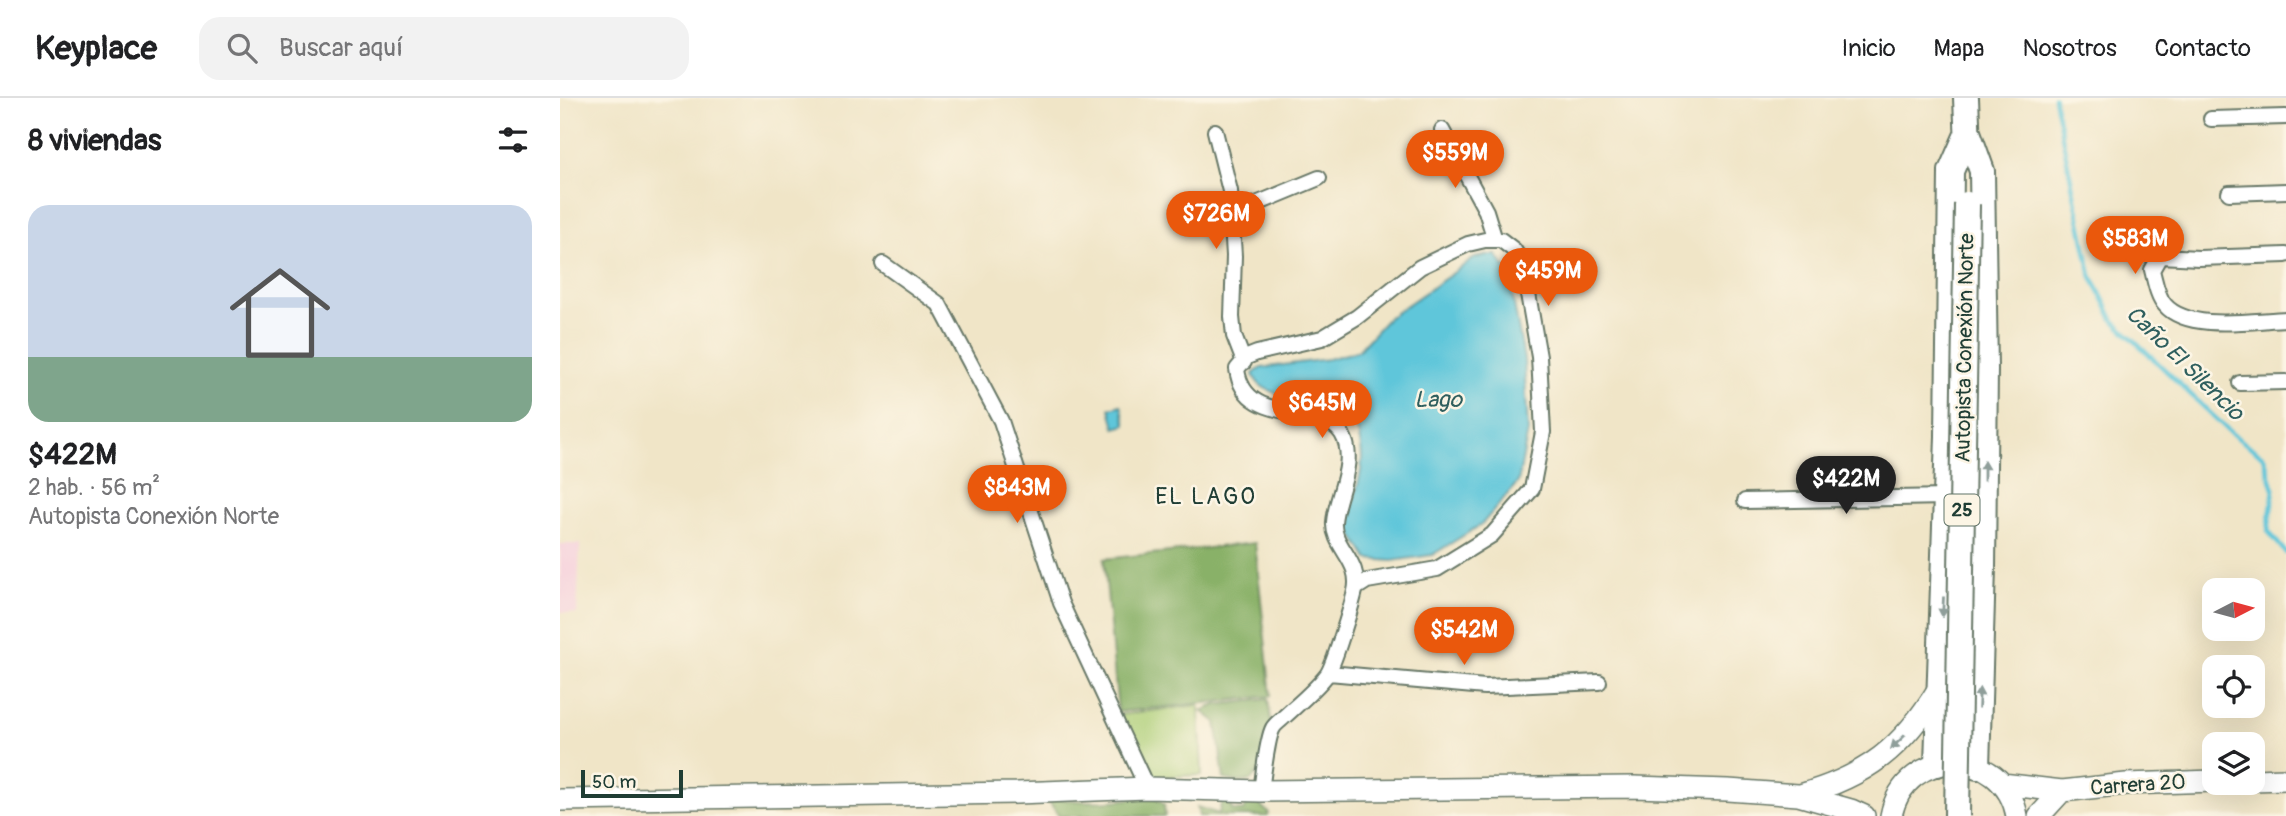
<!DOCTYPE html>
<html lang="es">
<meta charset="utf-8">
<style>
:root{--surface:#fff;--page:#f2f2f2;--text:#202124;--muted:#757577;--line:#e0e0e0;--accent:#ea580c}
body{margin:0;font-family:Pangolin,sans-serif;background:var(--page);color:var(--text);height:100vh;display:flex;flex-direction:column;font-size:26px;white-space:nowrap}
*{box-sizing:border-box;margin:0}
p{font-size:23px;color:var(--muted)}
.icon{flex:none;width:38px;height:38px;fill:none;stroke:currentColor;stroke-width:2;stroke-linecap:round;stroke-linejoin:round}
.map{position:relative;flex:1;overflow:hidden}
.sheet{display:flex;flex-direction:column;background:var(--surface);width:560px}
.sheet>*{flex:none}
.needle{width:46px;rotate:84deg}
.fabs{position:absolute;left:1642px;top:480px;display:grid;gap:14px}
.fabs a{display:grid;place-items:center;width:63px;height:63px;border-radius:14px;background:var(--surface);box-shadow:0 7px 28px #0002;font-size:35px}
.scale{position:absolute;left:21px;bottom:18px;width:102px;box-sizing:border-box;padding-left:7px;border:4px solid #1f3d34;border-top:0;font-size:19px;line-height:24px;white-space:nowrap;color:#1f3d34;-webkit-text-stroke:5px #fcf5e5;paint-order:stroke}
.price{position:absolute;translate:-50% -60px;padding:0 16px;border-radius:24px;background:var(--accent);color:#fff;font-size:23px;line-height:46px;filter:drop-shadow(0 2px 4px #0008)}
.price::after{content:'';position:absolute;left:50%;top:42px;width:21px;height:16px;margin-left:-10px;background:inherit;clip-path:polygon(0 0,100% 0,50% 100%)}
.price.current{background:#222;color:#fff}
ul{padding:0;list-style:none}
li{display:grid;align-content:center;gap:14px;height:371px;padding:0 28px}
li span{display:grid;place-items:center;height:217px;border-radius:21px;color:#555}
li>.icon{margin-inline-start:auto}
span .icon{width:126px;height:126px;fill:#fffc;stroke-width:1}
li b{font-size:30px}
h2{display:flex;justify-content:space-between;align-items:center;height:84px;padding:0 28px;font-size:30px}
header{display:flex;align-items:center;gap:42px;box-sizing:border-box;height:98px;padding:0 35px;background:var(--surface);border-bottom:2px solid var(--line)}
header strong{font-size:33px}
nav{display:flex;gap:38px;margin-inline-start:auto;font-size:24px}
.search{width:490px;height:63px;background:var(--page);display:flex;align-items:center;gap:18px;box-sizing:border-box;padding:0 24px;border-radius:21px;color:var(--muted);font-size:26px}
main{display:flex;flex:1;min-height:0}
.map>svg:first-child{display:block}
</style>
<header>
<strong>Keyplace</strong>
<div class="search"><svg class="icon" aria-label="search" viewBox="0 0 24 24"><circle cx="10" cy="10" r="6"/><path d="M15 15l6 6"/></svg>Buscar aquí</div>
<nav><a>Inicio</a><a>Mapa</a><a>Nosotros</a><a>Contacto</a></nav>
</header>
<main>
<section class="sheet">
<h2>8 viviendas<svg class="icon" aria-label="filters" viewBox="0 0 24 24"><path d="M4 7h16M4 17h16"/><circle cx="9" cy="7" r="2"/><circle cx="15" cy="17" r="2"/></svg></h2>
<ul>
<li><span style="background:linear-gradient(#c9d6e8 70%,#7fa58c 0)"><svg class="icon" aria-label="home" viewBox="0 0 24 24"><path d="M3 11l9-7 9 7M6 9v11h12V9"/></svg></span><div><b>$422M</b><p>2 hab. · 56 m²</p><p>Autopista Conexión Norte</p></div></li>
</ul>
</section>
<div class="map">
<svg width="1726" height="718" viewBox="0 0 1726 718">
<rect width="100%" height="100%" fill="#fcf5e5"/>
<filter id="ink" filterUnits="userSpaceOnUse"><feTurbulence type="fractalNoise" baseFrequency=".0143" numOctaves="2"/><feDisplacementMap in="SourceGraphic" scale="14" xChannelSelector="R" yChannelSelector="G"/><feConvolveMatrix kernelMatrix="1 2 1 2 8 2 1 2 1" color-interpolation-filters="sRGB"/></filter>
<filter id="wash" filterUnits="userSpaceOnUse"><feTurbulence type="fractalNoise" baseFrequency=".00686" numOctaves="4" result="noise"/><feDisplacementMap in="SourceGraphic" scale="28" xChannelSelector="R" yChannelSelector="G"/><feGaussianBlur stdDeviation="1.57" result="paint"/><feColorMatrix in="noise" values="0 0 0 0 0 0 0 0 0 0 0 0 0 0 0 0 0 1.4 0 .05"/><feComposite in="paint" operator="in"/></filter>
<g filter="url(#wash)">
<rect width="100%" height="100%" fill="#f0e5c7"/>
<path fill="#f5cfdc" d="M0,446H20L17,516L0,514Z"/>
<path fill="#acce76" stroke="#668655" stroke-width="2" d="M639,607L642,677L589,679L559,617Z"/>
<path fill="#89b167" stroke="#54774e" stroke-width="2" d="M695,445L711,598L558,614L544,461Z
M708,601L715,657L690,683L678,684L664,681L656,624L642,613L655,607Z
M594,698L604,706L605,718H499L486,699C529,706 552,704 594,698Z
M692,700L709,715L708,718H639L637,709L659,716L662,702L669,701L672,712L683,713Z"/>
<path fill="#5ec6da" stroke="#3e8287" stroke-width="2" d="M927,157H936L948,173L964,261L968,333L958,384L922,426L872,457L832,463L808,461L789,431C789,403 806,378 801,350C800,344 799,335 796,329C777,296 701,307 693,276L701,270L768,261L798,253L828,220L915,160Z
M561,307L566,327L555,330L550,310Z"/>
<g fill="none" stroke-linecap="round" stroke-linejoin="round">
<path stroke="#5ec6da" stroke-width="4.5" d="M1494,0L1531,177L1554,223L1671,335L1704,359L1714,391L1708,433L1726,455"/>
</g>
</g>
<g filter="url(#ink)">
<g fill="none" stroke-linecap="round" stroke-linejoin="round">
<g stroke="#687867" stroke-width="18">
<path id="street" d="M1651,21L1726,19
M882,32L926,113L935,142
M655,33L670,93L674,158L672,219L674,238L684,264
M1669,95L1726,93
M672,116L759,80
M1726,157L1639,160L1600,158L1592,172C1595,183 1597,198 1605,207C1628,234 1694,222 1726,221
M323,166L379,206L441,323L501,505L587,690
M1680,285L1726,284
M1185,403L1386,399
M769,575L925,589L1039,584
M701,693C703,680 707,640 713,630C715,626 721,622 724,619C738,606 754,593 766,578C773,571 792,506 795,493C802,463 772,449 774,424C776,397 798,363 782,336C761,302 684,330 677,271L687,259L697,255L762,240L797,219L860,169L908,146L925,142H941L954,152L963,167L979,259L983,334L972,391L932,437L877,471L807,483L796,490"/>
</g>
<g stroke="#687867" stroke-width="24">
<path id="primary" d="M1692,682L1726,681
M1442,686L1502,693L1566,686L1654,683
M1240,697C1307,678 1343,650 1379,590
M0,702L457,695L587,690L701,693L1074,689L1168,692L1238,697L1291,712L1304,718
M1331,718C1345,647 1444,647 1457,718
M1479,718L1502,693"/>
</g>
<g stroke="#687867" stroke-width="28">
<path id="highway" d="M1406,0L1408,48
M1408,34L1422,73L1425,271L1423,470L1417,669
M1377,666L1388,338L1391,73L1408,34"/>
</g>
<use href="#street" stroke="#fff" stroke-width="14"/>
<use href="#primary" stroke="#fff" stroke-width="21"/>
<use href="#highway" stroke="#fff" stroke-width="24"/>
<g stroke="#687867" stroke-width="28" stroke-linecap="butt">
<path id="highway-bridge" d="M1397,718L1407,106"/>
</g>
<use href="#highway-bridge" stroke="#fff" stroke-width="24"/>
</g>
<defs><path id="oneway-solid" d="M-6-.8H1V-3.2L6.5 0L1 3.2V.8H-6Z" transform="scale(1.75)"/></defs>
<g fill="#8f9e9a">
<use href="#oneway-solid" transform="translate(1424 373) rotate(-90)"/>
<use href="#oneway-solid" transform="translate(1383 509) rotate(93)"/>
<use href="#oneway-solid" transform="translate(1419 600) rotate(-88)"/>
<use href="#oneway-solid" transform="translate(1338 644) rotate(136)"/>
</g>
</g>
<g text-anchor="middle" dominant-baseline="central" stroke-width="5" stroke-linejoin="round" paint-order="stroke">
<rect fill="#fcf5e5" stroke="#617469" stroke-width="2" x="1384.5" y="396.5" width="35" height="31" rx="5"/>
<g font-size="19" font-weight="bold" fill="#1f3d34">
<text x="1402" y="412">25</text>
</g>
<g font-size="21" fill="#1f3d34" stroke="#fcf5e5">
<text transform="translate(1405 250) rotate(-89)">Autopista Conexión Norte</text>
<text transform="translate(1578 687) rotate(-4)">Carrera 20</text>
</g>
<g font-size="23" font-style="italic" fill="#2f5f5e" stroke="#fcf5e5">
<text transform="translate(1625 265) rotate(44)">Caño El Silencio</text>
<text x="878" y="301">Lago</text>
</g>
<g font-size="23" letter-spacing="2" fill="#1f3d34" stroke="#fcf5e5">
<text x="646" y="398">EL LAGO</text>
</g>
</g>
</svg>
<div class="fabs">
<a><svg class="needle" viewBox="-14 -14 28 28"><path d="M0-13l5 13h-10z" fill="#e53935"/><path d="M0 13l5-13h-10z" fill="#757577"/></svg></a>
<a><svg class="icon" aria-label="locate" viewBox="0 0 24 24"><circle cx="12" cy="12" r="6"/><path d="M12 2v4M12 18v4M2 12h4M18 12h4"/></svg></a>
<a><svg class="icon" aria-label="layers" viewBox="0 0 24 24"><path d="M12 4l9 5-9 5-9-5zM3 14l9 5 9-5"/></svg></a>
</div>
<div class="scale">50 m</div>
<b class="price" style="left:895px;top:92px">$559M</b>
<b class="price" style="left:656px;top:153px">$726M</b>
<b class="price" style="left:1575px;top:178px">$583M</b>
<b class="price" style="left:988px;top:210px">$459M</b>
<b class="price" style="left:762px;top:342px">$645M</b>
<b class="price current" style="left:1286px;top:418px">$422M</b>
<b class="price" style="left:457px;top:427px">$843M</b>
<b class="price" style="left:904px;top:569px">$542M</b>
</div>
</main>
